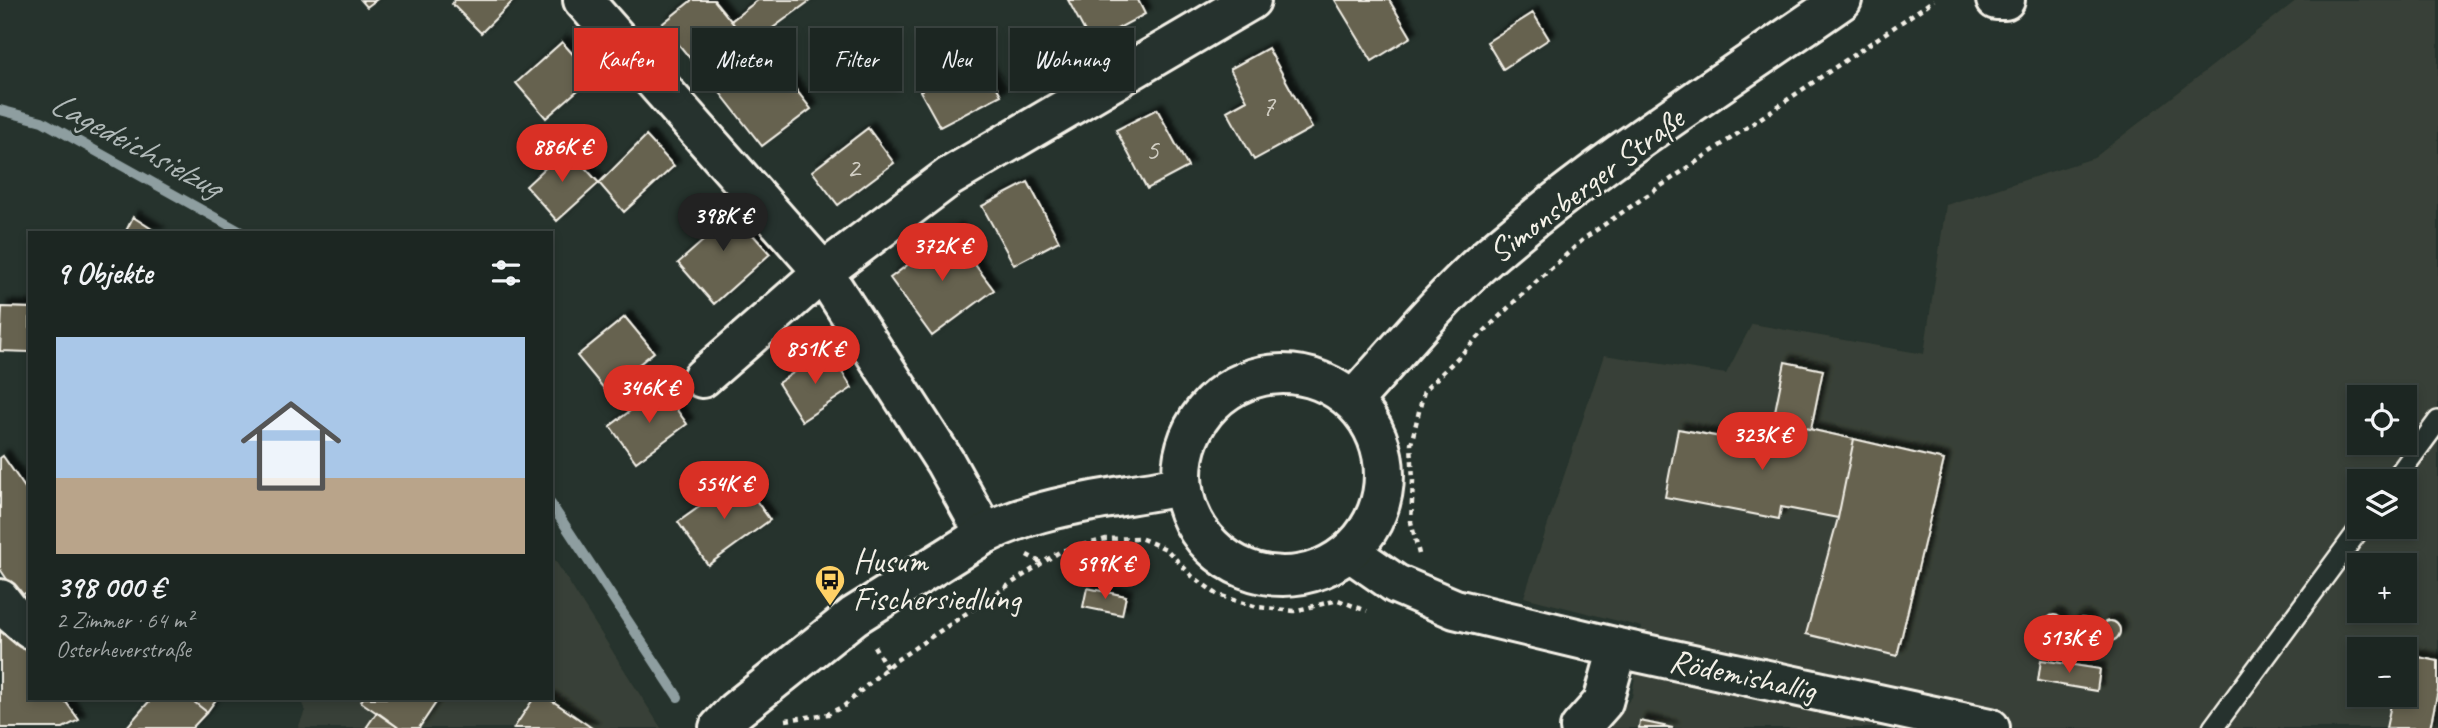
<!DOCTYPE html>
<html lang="de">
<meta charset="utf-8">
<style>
:root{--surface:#1c2622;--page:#29322f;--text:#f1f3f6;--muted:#a0a5a5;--line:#3a4340;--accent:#d93025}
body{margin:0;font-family:Caveat,sans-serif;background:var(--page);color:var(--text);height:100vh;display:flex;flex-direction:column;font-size:26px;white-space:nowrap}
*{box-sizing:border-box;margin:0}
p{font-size:23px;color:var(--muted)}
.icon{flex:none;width:38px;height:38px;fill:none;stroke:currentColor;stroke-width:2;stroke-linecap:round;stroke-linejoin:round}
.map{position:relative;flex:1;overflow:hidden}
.panel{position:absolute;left:28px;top:231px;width:525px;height:469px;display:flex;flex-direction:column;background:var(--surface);border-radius:0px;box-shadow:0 4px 10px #0003,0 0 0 2px var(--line)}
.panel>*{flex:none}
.top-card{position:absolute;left:574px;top:28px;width:665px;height:63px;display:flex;gap:14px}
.fabs{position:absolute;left:2347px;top:385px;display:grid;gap:14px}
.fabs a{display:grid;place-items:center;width:70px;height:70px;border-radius:0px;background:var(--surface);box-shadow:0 4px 10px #0003,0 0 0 2px var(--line);font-size:35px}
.price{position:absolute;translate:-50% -60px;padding:0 16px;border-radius:24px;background:var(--accent);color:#fff;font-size:23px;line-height:46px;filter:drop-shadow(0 2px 4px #0008)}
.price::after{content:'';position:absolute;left:50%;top:42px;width:21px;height:16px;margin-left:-10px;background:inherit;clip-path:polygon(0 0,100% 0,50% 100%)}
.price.on{background:#222;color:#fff}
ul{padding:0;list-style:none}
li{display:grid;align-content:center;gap:14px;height:371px;padding:0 28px}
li+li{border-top:2px solid var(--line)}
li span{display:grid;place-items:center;height:217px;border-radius:0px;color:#555}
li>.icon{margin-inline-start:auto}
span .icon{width:126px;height:126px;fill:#fffc;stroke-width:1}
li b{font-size:30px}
h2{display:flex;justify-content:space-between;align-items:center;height:84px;padding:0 28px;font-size:30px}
.pill{padding:0 24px;border-radius:0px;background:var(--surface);box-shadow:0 4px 10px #0003,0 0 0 2px var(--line);font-size:24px;line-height:63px}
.pill.on{background:var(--accent);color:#fff}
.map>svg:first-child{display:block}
</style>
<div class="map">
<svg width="2438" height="728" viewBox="0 0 2438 728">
<defs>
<filter id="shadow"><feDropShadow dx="6" dy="-6" stdDeviation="2" flood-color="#0009"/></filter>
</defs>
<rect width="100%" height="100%" fill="#26332d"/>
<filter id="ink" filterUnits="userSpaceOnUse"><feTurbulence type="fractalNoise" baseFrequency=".0143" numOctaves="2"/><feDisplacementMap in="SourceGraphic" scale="14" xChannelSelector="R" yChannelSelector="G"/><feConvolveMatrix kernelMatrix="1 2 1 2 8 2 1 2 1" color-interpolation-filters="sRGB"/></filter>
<g filter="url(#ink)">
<path fill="#394137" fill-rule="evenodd" d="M2297,0H2438V728H1607L1632,697L1642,627L1524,597L1604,355L1726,374L1752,324L1924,354L1946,205L2094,158ZM2359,397H2404V443H2359ZM2359,481H2404V527H2359ZM2359,565H2404V611H2359ZM2359,649H2404V695H2359Z
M551,554L661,728H298L305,711L300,698H551Z"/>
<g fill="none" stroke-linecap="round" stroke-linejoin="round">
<path stroke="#8e9ea0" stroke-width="10" d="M0,110L42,121L243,233
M551,504L678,697"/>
</g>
<path fill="#66624f" stroke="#f4f1e8" stroke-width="2" filter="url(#shadow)" d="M361,0H376L367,7Z
M455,0H514L481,33L452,4Z
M692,0H714L736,27L693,62L662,24Z
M758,0H811L729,60L715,44L736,27L731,21Z
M1068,0H1138L1145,14L1091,43Z
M1335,0H1389L1411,37L1372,61Z
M1533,13L1549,39L1503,69L1487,42Z
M562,42L593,77L546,118L516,83Z
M763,47L811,109L762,146L714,85Z
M1268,48L1312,128L1254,160L1227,111L1247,100L1230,69Z
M981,58L1001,95L940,127L920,91Z
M1157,109L1188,167L1147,189L1116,130Z
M868,128L894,163L838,205L812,171Z
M646,136L674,166L624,212L599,183Z
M567,148L599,183L557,221L526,186Z
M1028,182L1059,241L1014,265L982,206Z
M719,197L770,254L714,304L678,263L712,233L697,216Z
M133,217L158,233H125Z
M956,229L972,251L967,254L994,290L932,336L890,278Z
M2,307L30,308V352L0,351Z
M625,317L654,352L606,391L577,356Z
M828,350L852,388L802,421L778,383Z
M1785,362L1823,370L1811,429L1773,421Z
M661,388L687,424L636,462L610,426Z
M1773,421L1854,439L1838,518L1781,507L1779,519L1665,497L1678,429L1768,446Z
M1854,439L1944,460L1897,656L1806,634L1838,518Z
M3,456L30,495V590L19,597L0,569V458Z
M740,478L770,520L708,565L678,522Z
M1087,588L1126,596L1122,615L1083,607Z
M2046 623a8 8 0 1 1 16 0a8 8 0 1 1-16 0Z
M2071 628a10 10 0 1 1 20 0a10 10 0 1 1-20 0Z
M5,619L30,653V698H63L79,720L63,728H0V621Z
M2100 631a10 10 0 1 1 20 0a10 10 0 1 1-20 0Z
M2357,644L2382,649H2359V675L2351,673Z
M2404,654L2438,661V690L2430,728H2386L2393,695H2404Z
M2041,660L2100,669L2097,691L2038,681Z
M152,698H189L207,712L192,728H126Z
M189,698H217L207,712Z
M363,698H439L419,728H399L361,702Z
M534,698H548L592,728H514Z
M377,712L399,728H366Z
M1640,721L1673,728H1639Z"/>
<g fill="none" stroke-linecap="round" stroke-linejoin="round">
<g stroke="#f4f1e8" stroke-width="24">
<path id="lane" d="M2394,481L2438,421
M2213,728L2361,527"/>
</g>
<g stroke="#f4f1e8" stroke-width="44">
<path id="street" d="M583,0L823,272L945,462L985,534
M1996,0H2005
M702,378L823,272L949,177L1251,0
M1350,552L1396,584L1455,609L1618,648L1990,728
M0,599L10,612L30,629
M1580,728L1603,702L1618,648"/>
</g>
<g stroke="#f4f1e8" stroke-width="44">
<path id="secondary" d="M1182 475a101 101 0 1 1 202 0a101 101 0 1 1-202 0Z
M1354,399C1398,351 1440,299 1489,256C1599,161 1723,83 1842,0
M719,728L735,711L854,616L985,534C1045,503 1115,499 1180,486"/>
</g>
<path stroke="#f4f1e8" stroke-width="4.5" stroke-dasharray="5 5" stroke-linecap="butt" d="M1419,554L1411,522L1413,481L1411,444L1424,391L1516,300L1586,237L1934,0
M1027,555L1042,563
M874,646L887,668
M786,720L828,714L844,706L892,663L1042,563L1061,551L1106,539L1140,538L1166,549L1192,576L1218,595L1257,607L1294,611L1338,600L1367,611"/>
<use href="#lane" stroke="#26332d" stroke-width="19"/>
<use href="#street" stroke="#26332d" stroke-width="38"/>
<use href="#secondary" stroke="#26332d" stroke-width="38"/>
</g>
</g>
<defs>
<g id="bus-pin" transform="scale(1.575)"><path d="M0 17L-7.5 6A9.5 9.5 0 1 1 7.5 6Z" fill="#ffd166" stroke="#26332d"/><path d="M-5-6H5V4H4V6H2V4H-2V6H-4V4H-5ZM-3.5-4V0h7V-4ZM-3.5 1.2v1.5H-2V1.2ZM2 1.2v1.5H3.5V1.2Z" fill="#111"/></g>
</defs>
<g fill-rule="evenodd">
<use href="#bus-pin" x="830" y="580"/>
</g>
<g text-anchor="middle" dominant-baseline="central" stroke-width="6" stroke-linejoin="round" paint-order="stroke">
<g font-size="30" fill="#d0cdc2">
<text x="1268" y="105">7</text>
<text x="1152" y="149">5</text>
<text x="853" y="167">2</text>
</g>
<g font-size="33" fill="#f4f1e8" stroke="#26332d">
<text transform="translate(1586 185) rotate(-37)">Simonsberger Straße</text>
<text transform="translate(1743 675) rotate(12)">Rödemishallig</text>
</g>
<g font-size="33" fill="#f4f1e8" stroke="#26332d" text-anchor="start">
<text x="853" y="561">Husum<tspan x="853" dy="38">Fischersiedlung</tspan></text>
</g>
<g font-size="35" font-style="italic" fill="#b0b9b8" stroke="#26332d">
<text transform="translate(136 144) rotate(28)">Lagedeichsielzug</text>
</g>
</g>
</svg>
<div class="fabs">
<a><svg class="icon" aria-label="locate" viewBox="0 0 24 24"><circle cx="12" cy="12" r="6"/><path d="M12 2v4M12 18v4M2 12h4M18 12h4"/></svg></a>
<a><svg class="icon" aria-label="layers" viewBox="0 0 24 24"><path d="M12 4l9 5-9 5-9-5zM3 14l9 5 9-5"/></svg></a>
<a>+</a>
<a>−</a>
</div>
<b class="price" style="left:562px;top:184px">886K €</b>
<b class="price on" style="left:723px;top:253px">398K €</b>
<b class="price" style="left:942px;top:283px">372K €</b>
<b class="price" style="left:815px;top:386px">851K €</b>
<b class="price" style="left:649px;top:425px">346K €</b>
<b class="price" style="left:1762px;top:472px">323K €</b>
<b class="price" style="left:724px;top:521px">554K €</b>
<b class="price" style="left:1105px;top:601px">599K €</b>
<b class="price" style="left:2069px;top:675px">513K €</b>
<div class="top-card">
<a class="pill on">Kaufen</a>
<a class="pill">Mieten</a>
<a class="pill">Filter</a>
<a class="pill">Neu</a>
<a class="pill">Wohnung</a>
</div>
<section class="panel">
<h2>9 Objekte<svg class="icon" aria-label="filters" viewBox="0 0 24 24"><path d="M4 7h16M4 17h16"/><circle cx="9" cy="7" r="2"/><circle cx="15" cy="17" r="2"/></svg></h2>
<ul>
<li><span style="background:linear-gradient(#a9c7e8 65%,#b9a48a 0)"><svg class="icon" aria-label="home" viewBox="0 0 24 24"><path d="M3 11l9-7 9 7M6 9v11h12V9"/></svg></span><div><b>398 000 €</b><p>2 Zimmer · 64 m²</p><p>Osterheverstraße</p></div></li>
</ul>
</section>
</div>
